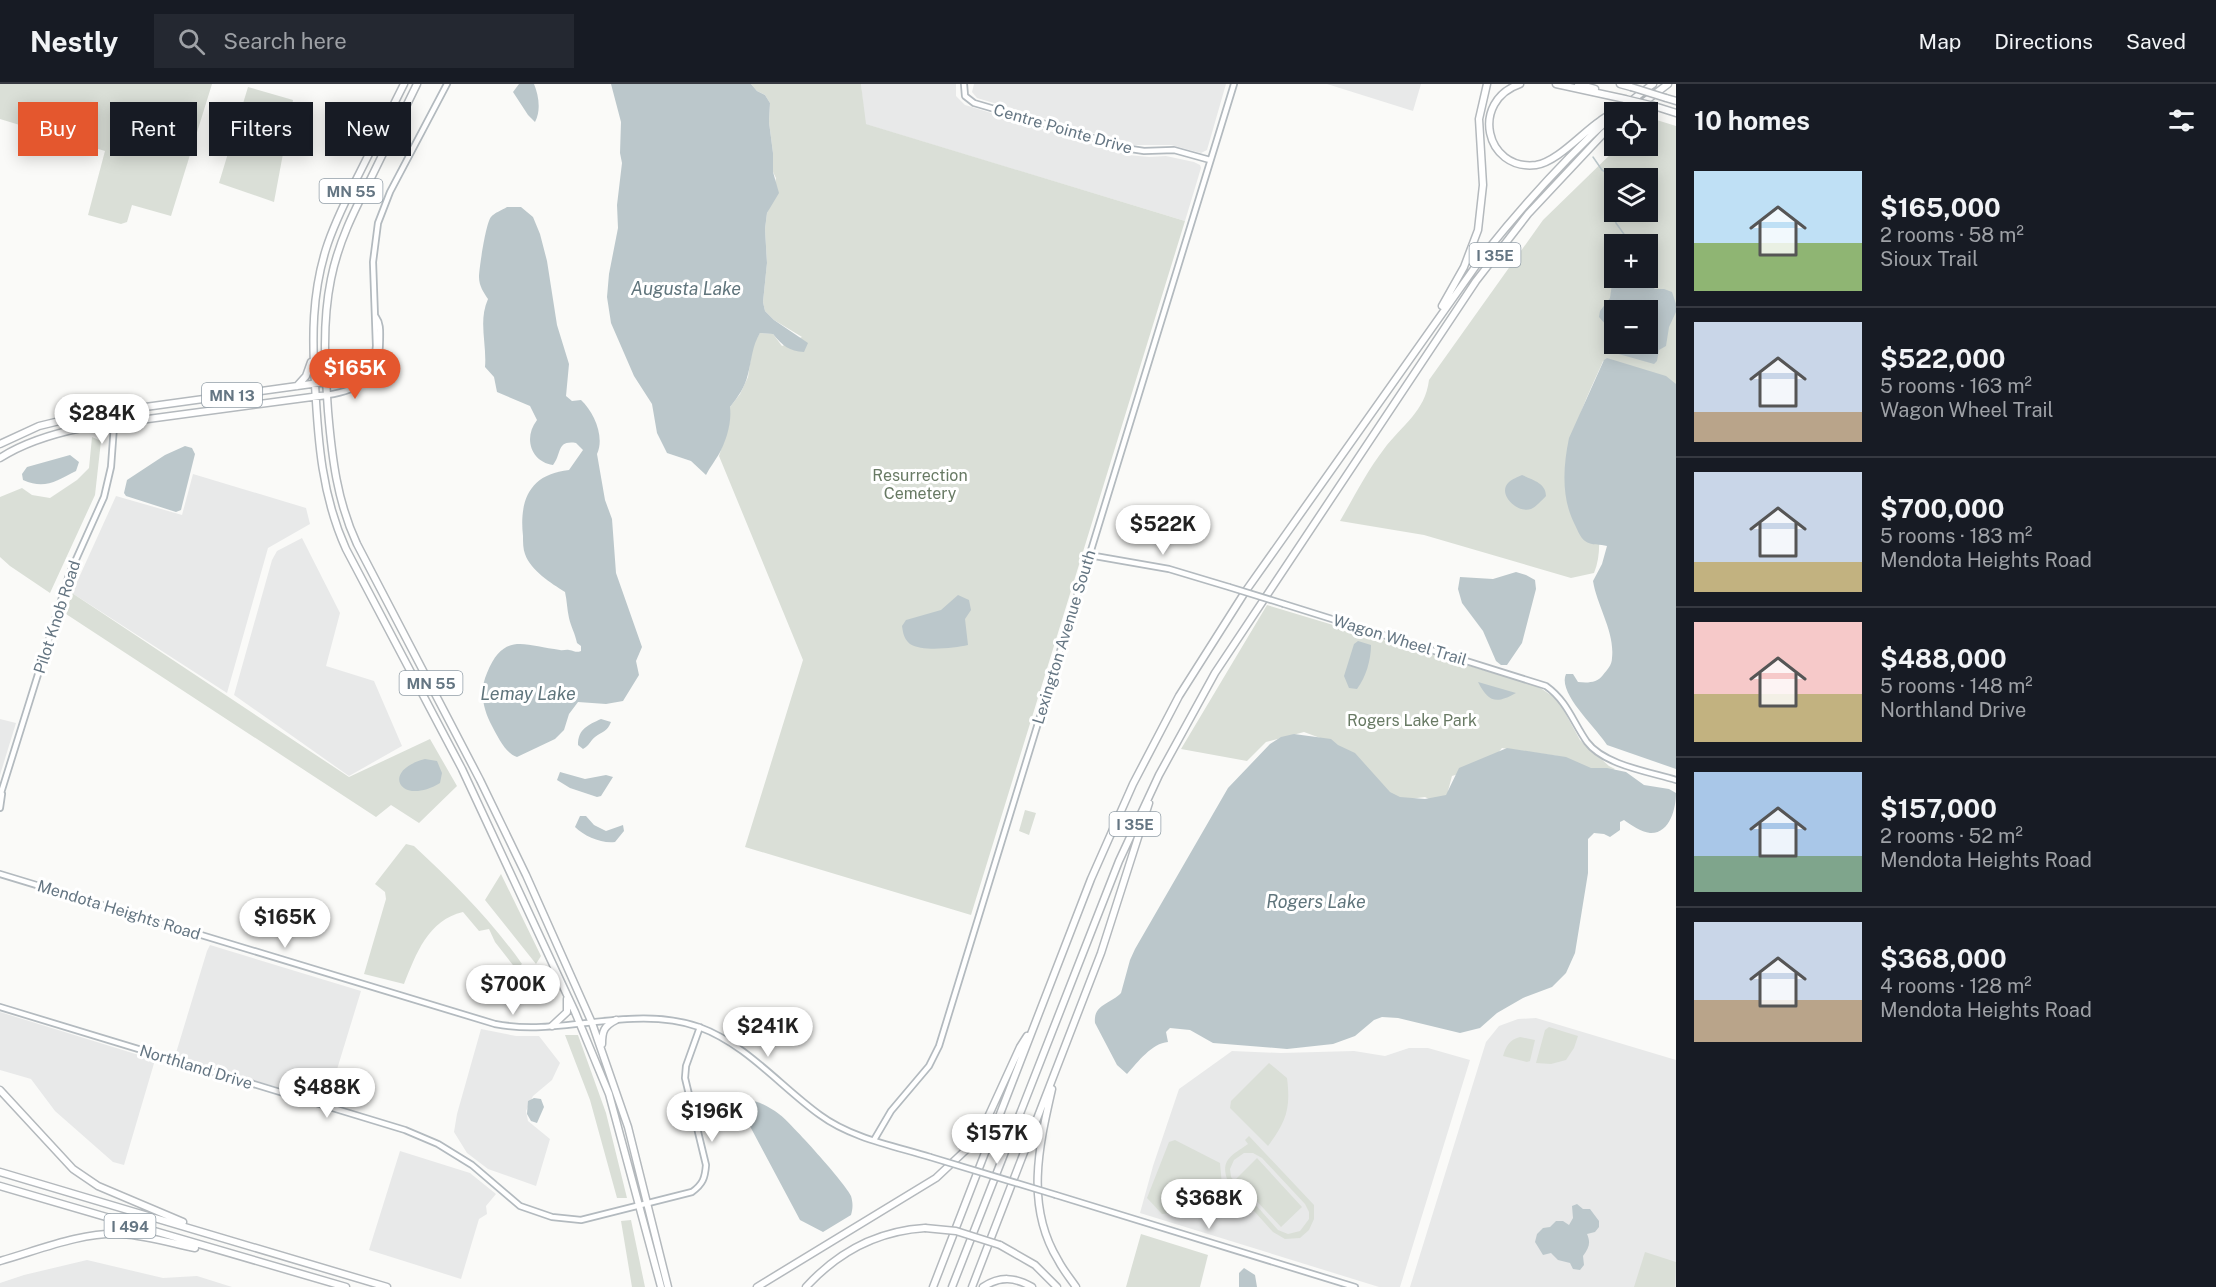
<!DOCTYPE html>
<meta charset="utf-8">
<style>
:root{--surface:#171b24;--page:#242831;--text:#f1f3f6;--muted:#9ea1a6;--line:#363941;--accent:#e4572e}
body{margin:0;font-family:"Public Sans",sans-serif;background:var(--page);color:var(--text);height:100vh;display:flex;flex-direction:column;font-size:22px;white-space:nowrap}
*{box-sizing:border-box;margin:0}
p{font-size:20px;color:var(--muted)}
.icon{flex:none;width:33px;height:33px;fill:none;stroke:currentColor;stroke-width:2;stroke-linecap:round;stroke-linejoin:round}
.map{position:relative;flex:1;overflow:hidden}
.details{display:flex;flex-direction:column;background:var(--surface);width:540px}
.details>*{flex:none}
.top-card{position:absolute;left:18px;top:18px;width:570px;height:54px;display:flex;gap:12px}
.fabs{position:absolute;left:1604px;top:18px;display:grid;gap:12px}
.fabs a{display:grid;place-items:center;width:54px;height:54px;border-radius:0px;background:var(--surface);box-shadow:0 3px 15px #0003;font-size:30px}
.price{position:absolute;translate:-50% -51px;padding:0 14px;border-radius:21px;background:#fff;color:#222;font-size:20px;line-height:39px;filter:drop-shadow(0 2px 3px #0008)}
.price::after{content:'';position:absolute;left:50%;top:36px;width:18px;height:14px;margin-left:-9px;background:inherit;clip-path:polygon(0 0,100% 0,50% 100%)}
.price.on{background:var(--accent);color:#fff}
ul{padding:0;list-style:none}
li{display:flex;align-items:center;gap:18px;height:150px;padding:0 18px}
li+li{border-top:2px solid var(--line)}
li span{display:grid;place-items:center;flex:none;width:168px;height:120px;border-radius:0px;color:#555}
li>.icon{margin-inline-start:auto}
span .icon{width:72px;height:72px;fill:#fffc;stroke-width:1}
li b{font-size:26px}
h2{display:flex;justify-content:space-between;align-items:center;height:72px;padding:0 18px;font-size:26px}
.pill{padding:0 21px;border-radius:0px;background:var(--surface);box-shadow:0 3px 15px #0003;font-size:21px;line-height:54px}
.pill.on{background:var(--accent);color:#fff}
header{display:flex;align-items:center;gap:36px;box-sizing:border-box;height:84px;padding:0 30px;background:var(--surface);border-bottom:2px solid var(--line)}
header strong{font-size:28px}
nav{display:flex;gap:33px;margin-inline-start:auto;font-size:21px}
.search{width:420px;height:54px;background:var(--page);display:flex;align-items:center;gap:15px;box-sizing:border-box;padding:0 21px;border-radius:0px;color:var(--muted);font-size:22px}
main{display:flex;flex:1;min-height:0}
.map>svg:first-child{display:block}
</style>
<header>
<strong>Nestly</strong>
<div class="search"><svg class="icon" aria-label="search" viewBox="0 0 24 24"><circle cx="10" cy="10" r="6"/><path d="M15 15l6 6"/></svg>Search here</div>
<nav><a>Map</a><a>Directions</a><a>Saved</a></nav>
</header>
<main>
<div class="map">
<svg width="1676" height="1203" viewBox="0 0 1676 1203">
<rect width="100%" height="100%" fill="#fafaf8"/>
<path fill="#e8e9e9" d="M861,0H956V12L965,21L1128,71L1149,73L1166,72L1194,78L1200,81L1201,84L1185,137L865,40Z
M974,0H1226L1207,66L1201,69L1171,61H1133L977,14L972,8Z
M1327,0H1421L1413,27Z
M193,390L306,424L310,440L268,464L227,609L72,509L116,412L182,431Z
M302,454L340,529L326,582L374,597L402,662L349,692L234,611L272,476L277,467Z
M0,635L16,639L0,691Z
M210,861L361,907L327,1018L180,974L176,969L207,867Z
M0,928L155,976L124,1081L113,1078L55,1027L31,995L0,986Z
M1536,934L1676,976V1203H1410L1486,958L1499,942L1518,935Z
M481,945L516,952H539L560,979L552,996L533,1012L526,1027L528,1037L550,1055L536,1102L488,1085L467,1069L454,1048L457,1030Z
M1409,964H1428L1470,976L1400,1203H1379L1140,1129L1153,1082L1179,1005L1232,967L1281,969L1354,967L1385,972Z
M400,1067L470,1089L496,1110L486,1122L487,1130L479,1135L461,1195L369,1166Z
M87,1176L163,1194L197,1192L232,1203H0V1199L24,1191Z"/>
<path fill="#dadfd7" fill-rule="evenodd" d="M0,0H212L171,132L132,121L127,138L121,140L88,131L105,67L0,35Z
M751,0H861L866,40L1185,137L971,831L745,763L803,576L719,372L728,344L730,323L740,310L748,293L753,260L760,249L773,250L782,262L802,253L774,236L765,227L763,218L767,179L765,145L767,129L771,120L776,94L773,88V69L769,38L770,19L765,11L757,7Z
M248,3L293,16L274,118L219,99Z
M1647,33L1676,42V304L1603,277C1598,290 1577,331 1578,343C1581,387 1611,448 1594,489L1571,494L1424,451L1340,437C1354,413 1367,387 1384,365C1402,341 1425,328 1429,296L1543,136L1619,62H1647ZM1614,94H1647V128H1614ZM1614,160H1647V194H1614ZM1614,226H1647V260H1614Z
M92,353L101,357L95,411L50,509L10,482L0,473V413L22,404L32,411L50,414L77,396L89,384Z
M72,509L349,693L430,655L457,702L419,739L391,721L376,733L66,530Z
M1267,521L1539,603L1558,616L1580,656L1609,682L1615,685L1597,694L1557,672L1502,664L1488,681L1452,692L1448,707L1451,714L1433,717L1425,713L1401,716L1386,709L1331,658L1304,648L1266,658L1247,677L1181,665Z
M1025,726L1036,729L1029,751L1019,747Z
M406,760L414,762C453,798 491,836 522,880L516,885L495,858L489,845L479,847L463,828C428,836 416,870 404,900L364,890L386,815L385,808L375,800Z
M501,790L541,872L536,880L485,816Z
M1549,943L1578,952L1574,964L1566,976L1551,980L1536,979L1545,946Z
M565,951H578L606,1029L627,1114H617L590,1016Z
M1520,953L1535,956L1530,977L1527,978L1503,972C1506,962 1509,956 1520,953Z
M1269,979L1287,994C1291,1025 1286,1038 1268,1062L1230,1024L1231,1017Z
M1249,1052L1314,1121V1135L1309,1146L1300,1154L1285,1155L1273,1148L1228,1098C1219,1075 1233,1071 1248,1060L1245,1056ZM1253,1069L1262,1074L1305,1120L1309,1128V1135L1300,1147L1288,1150L1278,1146L1231,1093L1230,1085L1234,1076L1244,1069Z
M1175,1056L1220,1079L1222,1101C1205,1126 1190,1127 1162,1130L1147,1114L1169,1058Z
M1257,1074L1302,1123L1281,1143L1236,1095Z
M631,1136L645,1203H632L621,1137Z
M1141,1150L1208,1171L1200,1203H1126Z
M1645,1168L1676,1178L1675,1203H1634Z"/>
<path fill="#bbc7cb" fill-rule="evenodd" d="M519,0H534C539,12 541,27 535,38L528,31L513,8Z
M611,0H751L757,7L765,11L770,19L769,38L773,69V88L779,109L767,129L765,145L767,179L763,218L765,227L774,236L808,259L804,268C789,267 783,262 773,250L760,249C752,262 752,275 748,290C745,303 738,313 730,323C732,339 726,357 719,370C715,377 710,383 706,391L691,377L667,369L657,349L652,320L634,292L611,239L607,213L609,190L618,144L617,121L622,79L620,69L621,38Z
M507,123H521L533,133L540,150L547,177L557,241L569,280L566,312L572,317L581,316C594,328 605,353 597,370L605,416L612,435L616,489L642,563L636,577L639,591L623,617L606,620L578,618L569,630L564,646L555,655L517,673C505,669 498,653 492,642C483,625 479,607 487,589C504,547 525,562 560,566C563,567 566,565 569,566C575,567 576,569 581,567V562L577,559C575,549 571,543 569,534C567,525 567,517 565,508C551,499 531,487 525,470C523,465 523,458 523,452C519,416 530,390 569,386L583,366L576,359C556,356 562,370 553,381C531,378 523,354 537,336L530,322L497,308L494,293L485,283C487,260 478,237 488,215C484,209 479,202 479,193C479,185 486,138 491,133C494,129 502,126 507,123Z
M1628,194H1638L1640,200H1650L1655,205H1664L1672,208L1676,220V228L1669,243L1666,262L1659,266L1657,277L1654,280L1608,267L1604,261L1607,242L1599,233L1600,227L1610,214L1612,200L1616,196ZM1614,226H1647V260H1614Z
M1607,274L1666,292L1676,300V685L1607,661C1597,644 1557,609 1566,590H1573L1578,598C1588,599 1597,599 1603,591C1607,586 1612,581 1612,574C1615,548 1597,522 1593,497L1602,480L1607,462C1601,460 1591,462 1585,457C1580,453 1578,447 1575,441C1561,414 1563,383 1569,354L1604,276Z
M185,362L192,364L195,370L181,426L176,428L126,412L124,409L127,396L165,371Z
M70,371L79,378L76,387C56,397 45,406 23,396L22,390L27,383Z
M1522,391C1533,396 1546,399 1546,412C1542,416 1536,423 1531,425C1518,430 1496,410 1509,398C1512,395 1518,393 1522,391Z
M1516,488L1526,491L1535,496L1536,505L1522,559L1507,581H1501L1496,577L1483,547L1462,519L1458,505L1460,493L1493,495Z
M958,511L969,516L971,526L965,535L968,561C954,564 923,568 910,560C904,555 903,549 902,542L906,536L941,526Z
M1358,557L1371,561C1371,576 1366,593 1357,605L1349,604L1344,592L1354,560Z
M1478,598L1516,609C1495,621 1488,617 1478,598Z
M601,635L611,638C607,648 603,647 595,653C590,657 590,661 583,665L578,661C578,645 588,641 601,635Z
M1294,650L1331,655L1338,661L1355,669L1390,708L1400,713L1425,715L1446,711L1459,684L1507,664L1566,673L1591,684H1607L1626,688L1644,701L1669,705L1676,709C1676,724 1670,750 1650,749C1641,748 1631,741 1624,736L1620,738V746L1610,753L1604,750L1594,749L1588,755V789L1575,869L1566,889L1552,903L1523,914L1497,929L1480,944L1460,949L1398,934L1382,933L1374,936L1355,952L1333,960L1287,965L1213,959L1190,946L1170,944L1166,948L1168,958C1152,959 1138,978 1127,990L1117,981L1095,939C1093,920 1111,920 1121,909L1130,876L1135,865L1228,704L1270,660L1281,653Z
M425,675L437,677L442,689L440,699C401,723 379,687 425,675Z
M560,688L585,695L606,691L613,693L601,712L597,713L570,704L557,696Z
M580,732H586L594,741L606,747L623,741L624,747L615,758C602,760 584,752 575,743Z
M534,1014L541,1015L544,1023L537,1039L531,1037L527,1030L528,1017Z
M745,1016C758,1016 769,1023 779,1030C790,1038 847,1101 851,1112C853,1119 853,1124 851,1131L823,1148L800,1136L744,1031L742,1021Z
M1577,1120L1583,1125H1590L1599,1137V1143L1595,1148L1587,1150C1591,1159 1589,1164 1583,1172L1584,1181L1580,1186L1573,1185L1570,1179L1558,1176L1551,1169L1543,1171L1535,1158L1537,1150L1543,1144L1550,1143L1556,1137H1563L1569,1141L1573,1134L1572,1122Z
M1244,1184L1255,1191L1257,1203H1239V1189Z"/>
<g fill="none" stroke-linecap="round" stroke-linejoin="round">
<path stroke="#bbc7cb" stroke-width="1.5" d="M1593,73L1602,86L1615,94
M1614,117V126
M1614,128L1616,139L1631,160"/>
<g stroke="#b3babf" stroke-width="8">
<path id="secondary" d="M964,0L965,12L974,19L1131,65L1144,67L1174,66L1210,76
M326,298C351,296 374,291 376,262L373,178L378,139L390,108L447,0
M327,311C361,306 380,293 380,256C380,248 381,240 376,233
M1089,471L1169,485L1229,503
M1284,520L1546,602C1567,617 1573,638 1587,658C1604,681 1650,688 1676,696
M0,712L69,491L104,413L111,383L115,328
M0,724L2,710
M0,790L495,940C563,953 632,920 699,943C746,960 781,1003 820,1031C851,1054 894,1062 930,1073
M0,923L405,1046L438,1060L472,1081L520,1122L552,1133L581,1136L692,1108C703,1100 705,1094 706,1081L685,994L686,982L700,943
M874,1056L891,1027L929,982L939,962L1234,0
M1056,1111L1355,1203"/>
</g>
<g stroke="#b4b9bd" stroke-width="9">
<path id="highway" d="M404,0C389,30 374,60 359,90C347,114 334,139 326,165C312,210 312,254 315,300C318,358 322,412 346,465L462,685L575,928L609,1010L661,1203
M417,0C402,31 386,63 371,94C354,127 338,159 331,195C322,239 325,283 328,327C332,374 337,417 357,460L480,696L526,791L592,939L628,1043L668,1203
M1520,0C1470,17 1485,87 1536,81C1557,78 1582,49 1600,37C1606,32 1613,29 1620,25C1632,17 1642,8 1653,0
M1556,0L1625,15
M1578,0L1595,5
M1620,0L1631,3
M1666,14L1676,17
M1654,22L1676,29
M1631,28L1668,0
M1442,222L1464,183L1478,146L1483,101L1479,35L1487,0
M297,302L306,292L311,278
M0,360L39,342L80,332L326,298
M0,374C25,358 52,350 81,344L327,311
M552,942L567,928V915
M602,960C602,947 604,942 616,936
M1052,1005C1039,1062 1025,1122 1058,1176C1063,1186 1070,1194 1076,1203
M0,1006L73,1085L98,1102L183,1138
M0,1088L387,1203
M0,1102L346,1203
M1000,1161L1035,1181L1057,1203
M0,1177C39,1166 81,1148 122,1150C147,1152 171,1159 195,1164
M757,1203L936,1094L969,1063L988,1033L1020,963L1027,952
M806,1203C838,1168 877,1147 925,1144
M933,1203L1091,795L1133,700L1179,612L1245,508L1485,169C1525,119 1567,73 1614,30
M952,1203L1119,777L1159,691L1215,589L1476,197L1528,130L1604,49L1614,42
M972,1203L1101,869L1149,719
M983,1203C1000,1192 1015,1193 1032,1203"/>
</g>
<use href="#secondary" stroke="#fff" stroke-width="4.5"/>
<use href="#highway" stroke="#fff" stroke-width="6"/>
<g stroke="#b3babf" stroke-width="8" stroke-linecap="butt">
<path id="secondary-bridge" d="M1229,503L1284,520
M930,1073L1056,1111"/>
</g>
<g stroke="#b4b9bd" stroke-width="9" stroke-linecap="butt">
<path id="highway-bridge" d="M1631,3L1666,14
M1625,15L1654,22
M925,1144L956,1147L1000,1161"/>
</g>
<use href="#secondary-bridge" stroke="#fff" stroke-width="4.5"/>
<use href="#highway-bridge" stroke="#fff" stroke-width="6"/>
</g>
<g text-anchor="middle" dominant-baseline="central" stroke-width="6" stroke-linejoin="round" paint-order="stroke">
<g fill="#fff" stroke="#939fa8" stroke-width="1.5">
<rect x="319.5" y="95" width="63" height="24" rx="4.5"/>
<rect x="1469.5" y="159" width="51" height="24" rx="4.5"/>
<rect x="202" y="299" width="60" height="24" rx="4.5"/>
<rect x="399.5" y="587" width="63" height="24" rx="4.5"/>
<rect x="1109.5" y="728" width="51" height="24" rx="4.5"/>
<rect x="104.5" y="1130" width="51" height="24" rx="4.5"/>
</g>
<g font-size="15" font-weight="bold" fill="#657683">
<text x="351" y="107">MN 55</text>
<text x="1495" y="171">I 35E</text>
<text x="232" y="311">MN 13</text>
<text x="431" y="599">MN 55</text>
<text x="1135" y="740">I 35E</text>
<text x="130" y="1142">I 494</text>
</g>
<g font-size="16" fill="#657683" stroke="#fff">
<text transform="translate(1063 45) rotate(16)">Centre Pointe Drive</text>
<text transform="translate(57 533) rotate(-72)">Pilot Knob Road</text>
<text transform="translate(1064 553) rotate(-73)">Lexington Avenue South</text>
<text transform="translate(1400 556) rotate(17)">Wagon Wheel Trail</text>
<text transform="translate(119 826) rotate(17)">Mendota Heights Road</text>
<text transform="translate(196 983) rotate(17)">Northland Drive</text>
</g>
<g font-size="16" fill="#687a64" stroke="#fff">
<text x="920" y="391">Resurrection<tspan x="920" dy="18">Cemetery</tspan></text>
<text x="1412" y="636">Rogers Lake Park</text>
</g>
<g font-size="18" font-style="italic" fill="#60757c" stroke="#fff">
<text x="686" y="204">Augusta Lake</text>
<text x="528" y="609">Lemay Lake</text>
<text x="1316" y="817">Rogers Lake</text>
</g>
</g>
</svg>
<div class="fabs">
<a><svg class="icon" aria-label="locate" viewBox="0 0 24 24"><circle cx="12" cy="12" r="6"/><path d="M12 2v4M12 18v4M2 12h4M18 12h4"/></svg></a>
<a><svg class="icon" aria-label="layers" viewBox="0 0 24 24"><path d="M12 4l9 5-9 5-9-5zM3 14l9 5 9-5"/></svg></a>
<a>+</a>
<a>−</a>
</div>
<b class="price on" style="left:355px;top:316px">$165K</b>
<b class="price" style="left:102px;top:361px">$284K</b>
<b class="price" style="left:1163px;top:472px">$522K</b>
<b class="price" style="left:285px;top:865px">$165K</b>
<b class="price" style="left:513px;top:932px">$700K</b>
<b class="price" style="left:768px;top:974px">$241K</b>
<b class="price" style="left:327px;top:1035px">$488K</b>
<b class="price" style="left:712px;top:1059px">$196K</b>
<b class="price" style="left:997px;top:1081px">$157K</b>
<b class="price" style="left:1209px;top:1146px">$368K</b>
<div class="top-card">
<a class="pill on">Buy</a>
<a class="pill">Rent</a>
<a class="pill">Filters</a>
<a class="pill">New</a>
</div>
</div>
<section class="details">
<h2>10 homes<svg class="icon" aria-label="filters" viewBox="0 0 24 24"><path d="M4 7h16M4 17h16"/><circle cx="9" cy="7" r="2"/><circle cx="15" cy="17" r="2"/></svg></h2>
<ul>
<li><span style="background:linear-gradient(#bfe0f5 60%,#8fb573 0)"><svg class="icon" aria-label="home" viewBox="0 0 24 24"><path d="M3 11l9-7 9 7M6 9v11h12V9"/></svg></span><div><b>$165,000</b><p>2 rooms · 58 m²</p><p>Sioux Trail</p></div></li>
<li><span style="background:linear-gradient(#c9d6e8 75%,#b9a48a 0)"><svg class="icon" aria-label="home" viewBox="0 0 24 24"><path d="M3 11l9-7 9 7M6 9v11h12V9"/></svg></span><div><b>$522,000</b><p>5 rooms · 163 m²</p><p>Wagon Wheel Trail</p></div></li>
<li><span style="background:linear-gradient(#c9d6e8 75%,#c2b280 0)"><svg class="icon" aria-label="home" viewBox="0 0 24 24"><path d="M3 11l9-7 9 7M6 9v11h12V9"/></svg></span><div><b>$700,000</b><p>5 rooms · 183 m²</p><p>Mendota Heights Road</p></div></li>
<li><span style="background:linear-gradient(#f6c9c9 60%,#c2b280 0)"><svg class="icon" aria-label="home" viewBox="0 0 24 24"><path d="M3 11l9-7 9 7M6 9v11h12V9"/></svg></span><div><b>$488,000</b><p>5 rooms · 148 m²</p><p>Northland Drive</p></div></li>
<li><span style="background:linear-gradient(#a9c7e8 70%,#7fa58c 0)"><svg class="icon" aria-label="home" viewBox="0 0 24 24"><path d="M3 11l9-7 9 7M6 9v11h12V9"/></svg></span><div><b>$157,000</b><p>2 rooms · 52 m²</p><p>Mendota Heights Road</p></div></li>
<li><span style="background:linear-gradient(#c9d6e8 65%,#b9a48a 0)"><svg class="icon" aria-label="home" viewBox="0 0 24 24"><path d="M3 11l9-7 9 7M6 9v11h12V9"/></svg></span><div><b>$368,000</b><p>4 rooms · 128 m²</p><p>Mendota Heights Road</p></div></li>
</ul>
</section>
</main>
